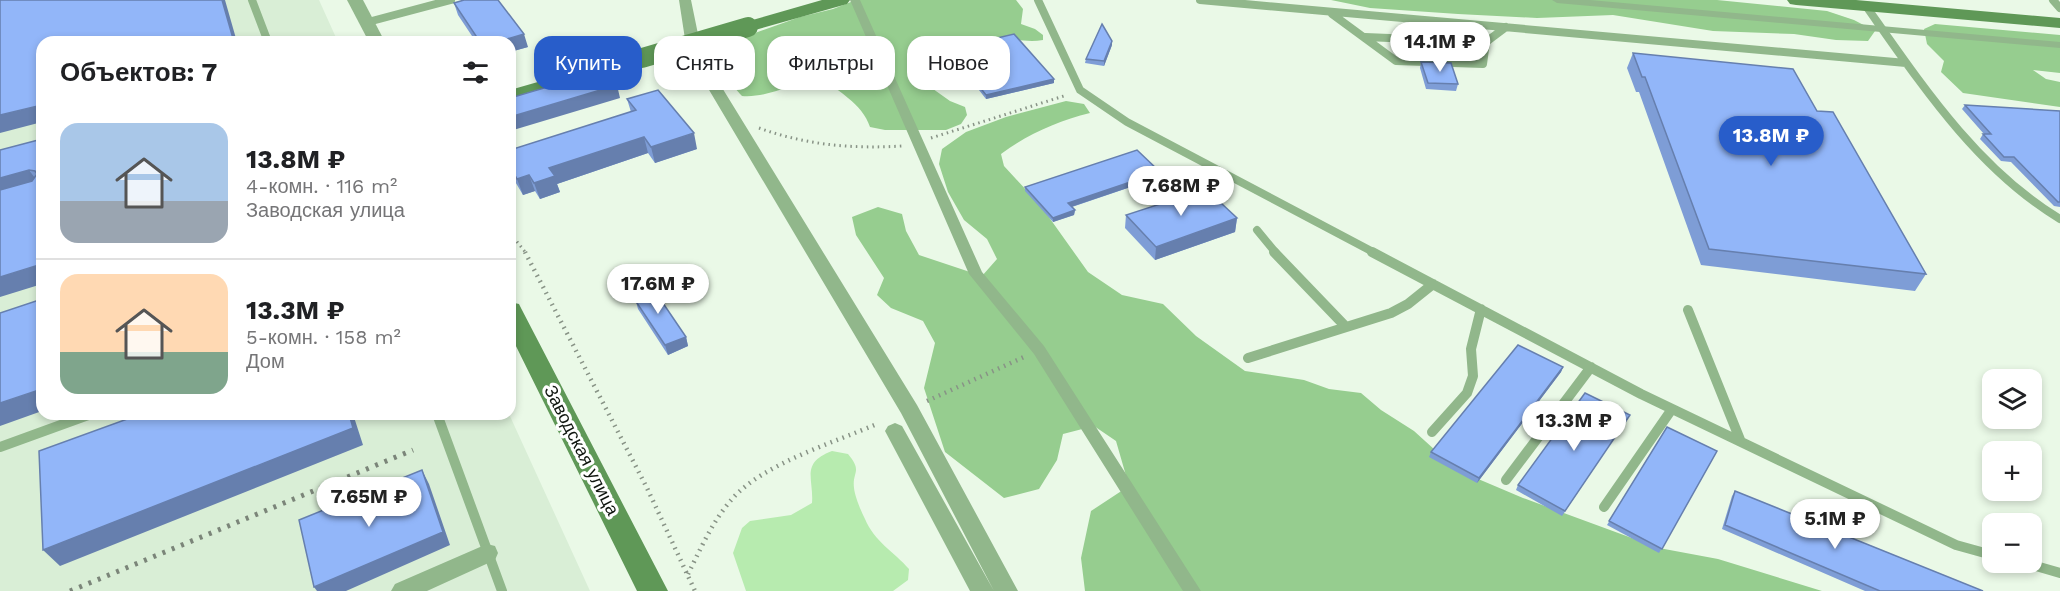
<!DOCTYPE html>
<html lang="ru">
<meta charset="utf-8">
<style>
:root{--surface:#fff;--page:#f2f2f2;--text:#202124;--muted:#757577;--line:#e0e0e0;--accent:#285dca}
body{margin:0;font-family:"Work Sans",sans-serif;background:var(--page);color:var(--text);height:100vh;display:flex;flex-direction:column;font-size:22px;white-space:nowrap}
*{box-sizing:border-box;margin:0}
p{font-size:20px;color:var(--muted)}
.icon{flex:none;width:33px;height:33px;fill:none;stroke:currentColor;stroke-width:2;stroke-linecap:round;stroke-linejoin:round}
.map{position:relative;flex:1;overflow:hidden}
.sheet{position:absolute;left:36px;top:36px;width:480px;height:384px;display:flex;flex-direction:column;background:var(--surface);border-radius:18px;box-shadow:0 3px 9px #0003}
.sheet>*{flex:none}
.banner{position:absolute;left:534px;top:36px;width:570px;height:54px;display:flex;gap:12px}
.tools{position:absolute;left:1982px;top:369px;display:grid;gap:12px}
.tools a{display:grid;place-items:center;width:60px;height:60px;border-radius:12px;background:var(--surface);box-shadow:0 3px 9px #0003;font-size:30px}
.price{position:absolute;translate:-50% -51px;padding:0 14px;border-radius:21px;background:#fff;color:#222;font-size:20px;line-height:39px;filter:drop-shadow(0 2px 3px #0008)}
.price::after{content:'';position:absolute;left:50%;top:36px;width:18px;height:14px;margin-left:-9px;background:inherit;clip-path:polygon(0 0,100% 0,50% 100%)}
.price.selected{background:var(--accent);color:#fff}
ul{padding:0;list-style:none}
li{display:flex;align-items:center;gap:18px;height:150px;padding:0 24px}
li+li{border-top:2px solid var(--line)}
li span{display:grid;place-items:center;flex:none;width:168px;height:120px;border-radius:18px;color:#555}
li>.icon{margin-inline-start:auto}
span .icon{width:72px;height:72px;fill:#fffc;stroke-width:1}
li b{font-size:26px}
h2{display:flex;justify-content:space-between;align-items:center;height:72px;padding:0 24px;font-size:26px}
.tag{padding:0 21px;border-radius:18px;background:var(--surface);box-shadow:0 3px 9px #0003;font-size:21px;line-height:54px}
.tag.selected{background:var(--accent);color:#fff}
.map>svg:first-child{display:block}
</style>
<div class="map">
<svg width="2060" height="591" viewBox="0 0 2060 591">
<rect width="100%" height="100%" fill="#eaf9e7"/>
<path fill="#d9eed6" d="M0,0H319L338,42H42V414H509L590,591H0Z"/>
<path fill="#b7ebaf" d="M832,451L848,454C863,472 852,471 854,488C855,497 861,511 865,519C874,541 894,552 909,569L908,580L893,591H746L733,553L742,528L750,521L791,515L812,503C814,479 800,463 832,451Z"/>
<path fill="#96cd8f" d="M856,0H1016L1023,9L1021,24L1035,29L1043,35V40C1027,43 1013,38 997,39C982,40 957,48 943,54C935,57 928,65 920,69L919,79L950,101L965,107L967,115L961,124L946,130H885L870,127C866,115 858,106 848,98C809,63 784,99 742,96C730,82 714,70 714,51L727,43L800,17L833,9Z
M1331,0H1717L1827,11L1854,20L1875,31L1868,41L1836,40L1794,34L1713,31L1613,15L1537,18L1458,14L1370,8Z
M1935,24L2060,35V73L2033,70L2046,79L2060,82V107L1963,93L1941,72L1944,61L1927,44L1924,29Z
M1066,101L1084,104L1090,113C1058,121 1028,134 1001,154L1004,166L1041,206L1088,272L1122,295L1163,304L1196,336L1245,371L1304,380L1329,389L1361,393L1381,410L1414,431L1457,470L1523,498L1659,548L1718,559L1822,591H1085L1081,558L1091,511L1129,486L1116,441L1094,426L1063,434L1057,460L1039,489L1004,498L945,452L924,388L935,343L923,321L891,308L877,295L884,278L856,235L852,217L878,207L902,214L906,231L919,255L982,276L997,259L987,239L964,220L948,192L939,164L942,149L966,132L1006,117Z"/>
<g fill="none" stroke-linecap="round" stroke-linejoin="round">
<path stroke="#889386" stroke-width="3" stroke-dasharray="1.5 4" stroke-linecap="butt" d="M759,128C806,145 852,149 902,146
M931,138L1067,95
M510,233L526,253"/>
<path stroke="#889386" stroke-width="4.5" stroke-dasharray="1.5 5" stroke-linecap="butt" d="M525,252L647,488L695,591
M927,401L1024,357
M688,574C701,548 713,520 733,498C763,464 835,442 877,424"/>
<path stroke="#91b78b" stroke-width="8" d="M252,0L268,42
M1038,0L1080,90L1127,122L1375,253
M1200,0L1906,63
M2053,0L2060,8
M1866,6C1921,84 1977,169 2060,219
M1332,14L1396,61L1483,64L1486,42L1506,27
M368,22L451,0
M1365,37L1486,42
M1257,230L1276,253"/>
<path stroke="#91b78b" stroke-width="10" d="M1274,252L1346,327
M1372,252L1641,394L1956,545L1992,555
M1688,310L1741,442
M1248,358L1391,313L1408,304L1433,284
M437,414L502,591
M1432,432L1467,393L1473,376L1471,349L1481,309
M0,447L91,414
M1506,480L1591,367
M1604,507L1672,409
M2022,562L2060,573"/>
<path fill="#91b78b" fill-rule="evenodd" d="M850,0H860L982,272L1044,346L1201,591H1183L1034,354L969,274Z
M1552,0H1590L2060,42V48L1557,3Z"/>
<path fill="#91b78b" fill-rule="evenodd" d="M679,0H691L699,39L713,73L917,405L1018,591H994L901,413L699,73L685,39Z
M895,423L902,426L994,591H970L885,431L888,426Z
M487,544L495,546L498,553L495,560L427,591H391L395,584Z"/>
<path fill="#91b78b" fill-rule="evenodd" d="M347,0H363L385,42H369Z"/>
<path fill="#5f9857" fill-rule="evenodd" d="M822,0H850L847,4L748,32L742,31L739,27L742,23Z
M1787,0H1856L2060,18V28L1796,5L1790,4Z
M642,52L649,54L651,58L649,62L510,102V90Z
M510,302L519,304L522,310L668,591H637L510,334Z"/>
<path stroke="#7b8579" stroke-width="5" stroke-dasharray="3 7" stroke-linecap="butt" d="M70,591L413,450"/>
<path stroke="#5f9857" stroke-width="20" d="M642,58L748,27"/>
</g>
<path fill="#7e9dd6" d="M454,3L528,47L510,52V42H476L458,15Z
M1414,42L1446,52L1445,57L1416,56L1413,46Z
M1112,45L1104,66L1085,63L1086,59Z
M950,49L1054,79V83L986,99L950,53Z
M1633,53L1817,111L1926,274L1915,291L1701,265L1639,92H1636L1627,68Z
M1421,62L1458,84L1456,91L1426,89L1420,68Z
M627,99L697,149L655,163L648,153L557,184L560,192L540,199L535,191L523,195L510,173V150L631,112Z
M1965,105L2060,111V207L2054,206L2011,162L2001,161L1980,139L1983,134H1984L1962,109Z
M42,139V284L0,150Z
M1160,172V177L1072,207L1075,210L1074,215L1053,222L1025,191V187Z
M1126,215L1237,218L1235,232L1155,260L1125,228Z
M633,290L686,337L688,346L668,355L638,309Z
M1563,367L1561,372L1477,483L1429,457L1431,452Z
M1627,419L1562,516L1516,490L1518,485Z
M1667,427L1717,451L1659,553L1607,525Z
M1735,491L1983,591H1865L1722,529L1732,496Z"/>
<path fill="#667fae" d="M222,0H225L237,42H234Z
M524,34L528,47L510,52V42H497Z
M1112,41V45L1104,66V61Z
M1054,79V83L986,99V95Z
M617,85L620,98L510,131V117Z
M42,105V122L0,133V115Z
M694,133L697,149L655,163L651,147Z
M644,137L648,153L557,184L560,192L540,199L534,183L549,168Z
M29,170L40,185L0,197V178Z
M1160,172V177L1068,208V203Z
M529,175L535,191L523,195L517,179Z
M1075,210L1074,215L1053,222V218Z
M1237,218L1235,232L1155,260L1156,247Z
M42,264V284L0,297V277Z
M686,337L688,346L668,355L665,345Z
M1563,367L1561,372L1477,483L1479,478Z
M42,389V411L0,426V403Z
M349,414H353L363,445L60,566L43,550Z
M422,470L429,484L450,545L346,591H317L314,587Z"/>
<path fill="#92b6f9" stroke="#667fae" stroke-width="1.5" d="M0,0H222L234,42H42V105L0,115Z
M464,0H498L524,34L497,42H480L454,3Z
M1102,24L1112,41L1104,61L1086,59Z
M1014,34L1054,79L986,95L950,49Z
M1414,42L1443,43L1446,52L1417,51Z
M1633,53L1793,69L1817,111L1833,112L1926,274L1709,249L1645,77H1642Z
M1421,62L1451,63L1458,84L1428,83Z
M605,70L617,85L510,117V98Z
M658,90L694,133L651,147L644,137L549,168L555,176L534,183L529,175L517,179L510,167V150L636,110L627,99Z
M1965,105L2060,111V202H2058L2014,157H2004L1983,134H1991Z
M42,139V264L0,277V190L32,181L37,174L35,171L29,170L0,178V150Z
M1137,150L1160,172L1068,203L1075,210L1053,218L1025,187Z
M1206,189L1237,218L1156,247L1126,215Z
M650,284L686,337L665,345L635,300L639,299L633,290Z
M42,299V389L0,403V313Z
M1518,345L1563,367L1479,478L1431,452Z
M1585,393L1630,415L1565,511L1518,485Z
M141,414H349L353,428L43,550L39,451Z
M1667,427L1717,451L1662,549L1609,521Z
M422,470L443,532L314,587L299,520Z
M1735,491L1983,591H1880L1725,525Z"/>
<g text-anchor="middle" dominant-baseline="central" stroke-width="6" stroke-linejoin="round" paint-order="stroke">
<g font-size="18" fill="#0f150f" stroke="#fff">
<text transform="translate(582 450) rotate(63)">Заводская улица</text>
</g>
</g>
</svg>
<div class="tools">
<a><svg class="icon" aria-label="layers" viewBox="0 0 24 24"><path d="M12 4l9 5-9 5-9-5zM3 14l9 5 9-5"/></svg></a>
<a>+</a>
<a>−</a>
</div>
<b class="price" style="left:1440px;top:73px">14.1M ₽</b>
<b class="price selected" style="left:1771px;top:167px">13.8M ₽</b>
<b class="price" style="left:1181px;top:217px">7.68M ₽</b>
<b class="price" style="left:658px;top:315px">17.6M ₽</b>
<b class="price" style="left:1574px;top:452px">13.3M ₽</b>
<b class="price" style="left:369px;top:528px">7.65M ₽</b>
<b class="price" style="left:1835px;top:550px">5.1M ₽</b>
<div class="banner">
<a class="tag selected">Купить</a>
<a class="tag">Снять</a>
<a class="tag">Фильтры</a>
<a class="tag">Новое</a>
</div>
<section class="sheet">
<h2>Объектов: 7<svg class="icon" aria-label="filters" viewBox="0 0 24 24"><path d="M4 7h16M4 17h16"/><circle cx="9" cy="7" r="2"/><circle cx="15" cy="17" r="2"/></svg></h2>
<ul>
<li><span style="background:linear-gradient(#a9c7e8 65%,#9aa5b1 0)"><svg class="icon" aria-label="home" viewBox="0 0 24 24"><path d="M3 11l9-7 9 7M6 9v11h12V9"/></svg></span><div><b>13.8M ₽</b><p>4-комн. · 116 m²</p><p>Заводская улица</p></div></li>
<li><span style="background:linear-gradient(#ffd9b3 65%,#7fa58c 0)"><svg class="icon" aria-label="home" viewBox="0 0 24 24"><path d="M3 11l9-7 9 7M6 9v11h12V9"/></svg></span><div><b>13.3M ₽</b><p>5-комн. · 158 m²</p><p>Дом</p></div></li>
</ul>
</section>
</div>
